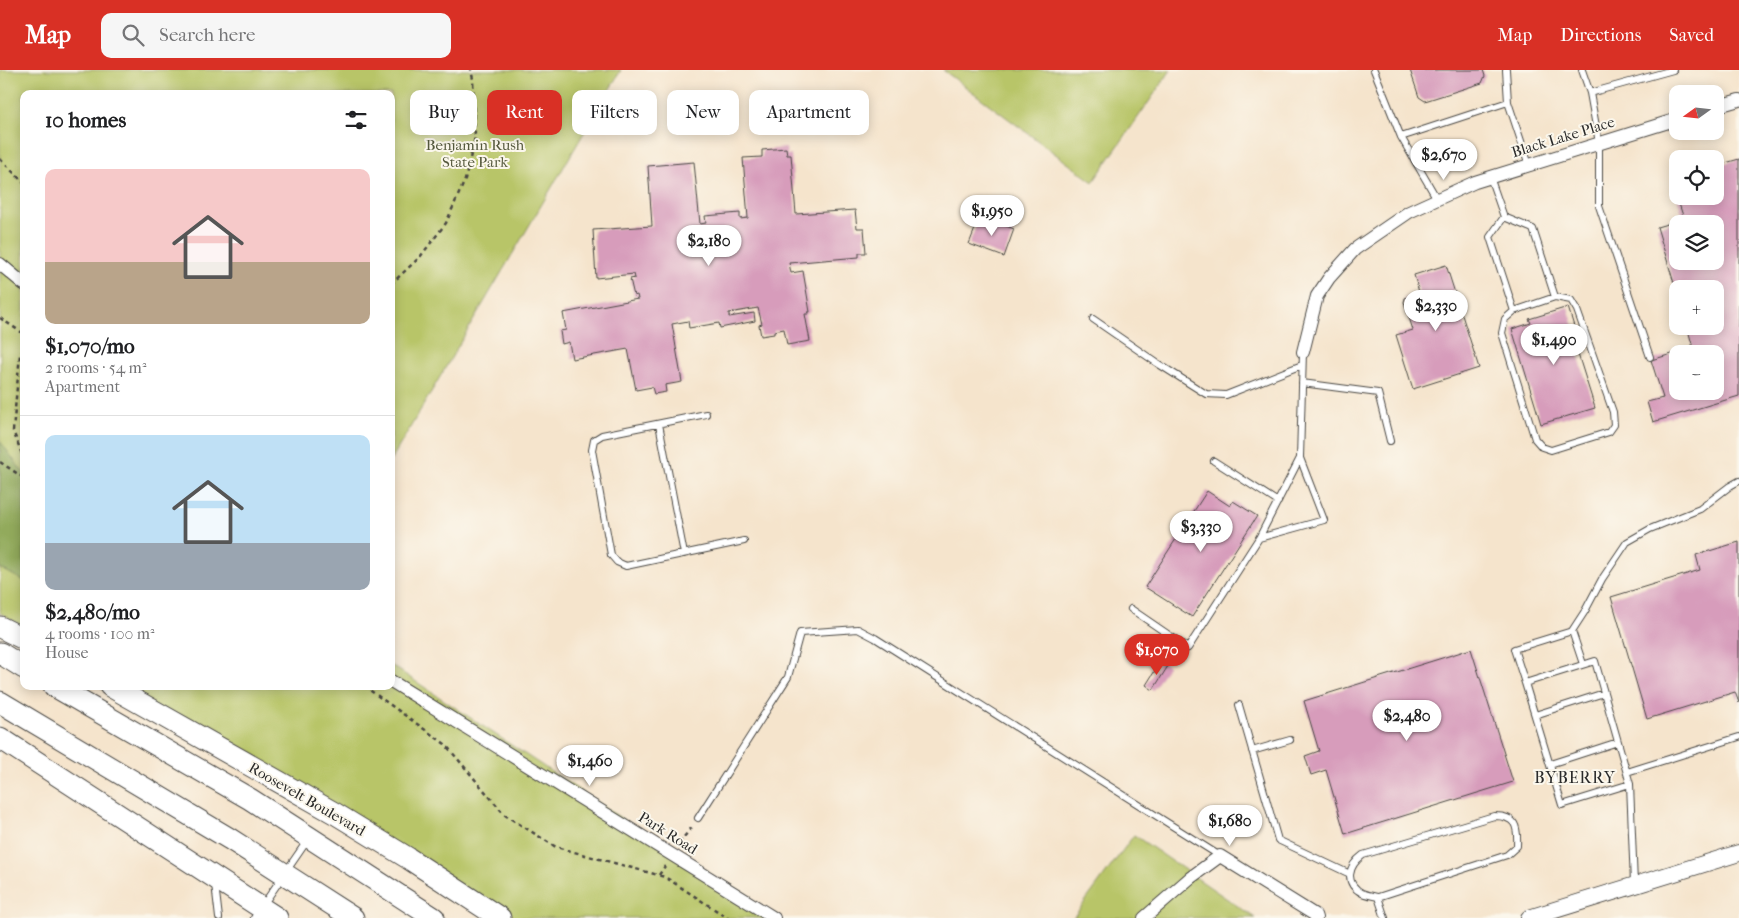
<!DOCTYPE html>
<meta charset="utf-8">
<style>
:root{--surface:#fff;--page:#f6f6f6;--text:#202124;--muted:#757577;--line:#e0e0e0;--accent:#d93025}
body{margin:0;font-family:"IM FELL French Canon",serif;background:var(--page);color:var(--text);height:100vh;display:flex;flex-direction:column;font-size:19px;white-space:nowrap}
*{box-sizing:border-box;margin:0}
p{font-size:16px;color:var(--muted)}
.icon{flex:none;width:28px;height:28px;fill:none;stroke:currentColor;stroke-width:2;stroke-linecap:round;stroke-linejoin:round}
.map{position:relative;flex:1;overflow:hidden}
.side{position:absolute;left:20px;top:20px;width:375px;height:600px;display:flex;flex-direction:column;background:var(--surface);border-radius:10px;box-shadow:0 2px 12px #0003}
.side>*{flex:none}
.guide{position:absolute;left:410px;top:20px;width:475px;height:45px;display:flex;gap:10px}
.needle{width:32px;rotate:255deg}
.tools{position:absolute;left:1669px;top:15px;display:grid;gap:10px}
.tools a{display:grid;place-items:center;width:55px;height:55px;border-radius:10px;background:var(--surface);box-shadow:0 2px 12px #0003;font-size:25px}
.price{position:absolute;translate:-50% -42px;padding:0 11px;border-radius:18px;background:#fff;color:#222;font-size:16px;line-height:32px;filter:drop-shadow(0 1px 2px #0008)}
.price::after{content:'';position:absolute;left:50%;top:30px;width:15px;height:11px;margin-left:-8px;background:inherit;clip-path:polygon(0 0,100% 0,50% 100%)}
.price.current{background:var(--accent);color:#fff}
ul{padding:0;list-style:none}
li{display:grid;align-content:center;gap:10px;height:265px;padding:0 25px}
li+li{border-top:1px solid var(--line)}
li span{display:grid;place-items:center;height:155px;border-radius:10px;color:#555}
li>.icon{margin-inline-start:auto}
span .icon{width:90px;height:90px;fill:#fffc;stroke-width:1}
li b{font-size:21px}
h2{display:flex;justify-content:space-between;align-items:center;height:60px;padding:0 25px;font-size:21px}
.chip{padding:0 18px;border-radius:10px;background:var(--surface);box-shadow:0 2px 12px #0003;font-size:18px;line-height:45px}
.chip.current{background:var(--accent);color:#fff}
header{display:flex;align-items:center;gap:30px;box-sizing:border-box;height:70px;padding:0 25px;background:var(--accent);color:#fff}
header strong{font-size:24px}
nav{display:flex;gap:28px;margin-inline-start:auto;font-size:18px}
.search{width:350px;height:45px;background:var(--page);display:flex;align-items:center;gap:12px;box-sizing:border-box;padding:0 18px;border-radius:10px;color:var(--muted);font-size:19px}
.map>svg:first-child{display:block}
</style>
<header>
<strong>Map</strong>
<div class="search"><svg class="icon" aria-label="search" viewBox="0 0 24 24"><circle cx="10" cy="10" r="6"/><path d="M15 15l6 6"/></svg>Search here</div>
<nav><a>Map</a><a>Directions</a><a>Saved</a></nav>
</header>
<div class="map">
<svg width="1739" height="848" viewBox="0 0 1739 848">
<rect width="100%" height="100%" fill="#fbf7ec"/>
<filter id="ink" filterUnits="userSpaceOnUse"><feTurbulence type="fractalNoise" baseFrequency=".02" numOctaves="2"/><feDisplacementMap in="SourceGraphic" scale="10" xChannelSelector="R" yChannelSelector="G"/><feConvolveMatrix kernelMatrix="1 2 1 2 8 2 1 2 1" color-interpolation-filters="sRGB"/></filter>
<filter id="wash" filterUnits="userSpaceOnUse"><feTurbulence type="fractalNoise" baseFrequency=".0096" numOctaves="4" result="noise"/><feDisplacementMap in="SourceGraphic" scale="20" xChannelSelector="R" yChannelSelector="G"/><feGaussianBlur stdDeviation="1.12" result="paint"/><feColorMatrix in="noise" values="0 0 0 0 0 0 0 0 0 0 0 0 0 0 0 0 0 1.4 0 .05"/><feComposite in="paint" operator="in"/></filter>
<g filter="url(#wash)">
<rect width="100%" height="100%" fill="#f5e4cc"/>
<path fill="#b8c567" stroke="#727849" d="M0,0H621L391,390V24H24V557L0,543Z
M943,0H1171L1093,112Z
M391,595L771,848H503L121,616H391Z
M1134,765L1255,848H1073Z"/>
<path fill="#92aa5c" stroke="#5e6a44" d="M0,371L24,404V511L0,498Z"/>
<g id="blocks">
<path fill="#d79cbb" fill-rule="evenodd" d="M1410,0H1483L1485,6L1482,13L1425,31L1419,27Z
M786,78L787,85H791L796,144L855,140L857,158H864L866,183H859V187L789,193L791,203L803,201L810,242H808L809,244H805L810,271L787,275L784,259L774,261V264L761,266L759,255L762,254L758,238L729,243V247L754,243L755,251L720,258L719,253L689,258L688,251L672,254L682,312L665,315L666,322L654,324L652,317L636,320L628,279L572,289L569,272L562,274L560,261L566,260L563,243L638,229L637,225L634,226L630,209L635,208L634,204L596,208L593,160L652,156L648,96L694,92L700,154L706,153L705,146L740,143V149L748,148L743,88L762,87V80Z
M1739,89V326L1653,352L1647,332L1663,328L1651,290L1693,278L1687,256H1715V219H1678L1677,223L1657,157L1684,149L1673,115L1678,114V126H1715V96ZM1678,154H1715V191H1678ZM1678,284H1715V321H1678Z
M980,146L1014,159L1004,187L969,174Z
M1446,195L1479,298L1413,319L1396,265L1413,260L1404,232L1405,228L1419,222L1414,205Z
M1568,237L1581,279L1577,281L1595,338L1541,354L1512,259L1531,253L1529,249Z
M1207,421L1230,436L1233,431L1257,446L1192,547L1145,517Z
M1739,472V633L1735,622L1647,649L1611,527L1700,500L1696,485Z
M1471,579L1513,712L1345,764L1326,700L1311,705L1305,686L1319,681L1304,631Z
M1161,591L1168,596L1153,620L1146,615Z"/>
</g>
</g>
<g filter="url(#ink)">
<use href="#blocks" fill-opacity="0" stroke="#494743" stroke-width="1"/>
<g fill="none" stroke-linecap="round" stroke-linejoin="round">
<g stroke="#494743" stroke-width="8">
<path id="lane" d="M1374,0L1401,67
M1506,0L1508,32
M1582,0L1590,23L1599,73V136L1650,287
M1590,23L1673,0
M1490,107L1504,147L1490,167L1514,241
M1437,129L1401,67L1508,32L1529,95
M1504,147L1533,159L1555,227
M1555,227L1571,230L1577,240L1613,342L1614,355L1609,362L1551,380L1542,377L1535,369L1502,263L1505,249L1514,241Z
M1093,249L1157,293L1206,324L1226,325L1302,295
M1302,313L1378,323L1390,371
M706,344L602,365L594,370L592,380L611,485L617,492L626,496L744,471
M659,354L684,484
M1214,391L1278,432
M1259,468L1300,388
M1131,539L1188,578L1259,468L1324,450L1300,388L1303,282
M1572,561L1585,541L1602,509L1627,472L1650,459L1700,439L1730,416L1739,411
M1525,613L1514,579L1572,561L1583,594
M1239,635L1278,770L1350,804
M1535,645L1604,623
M1252,681L1290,670
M1550,694L1618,672
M1627,702L1739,667
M1630,714L1562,735L1525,613L1595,591L1630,714L1634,814
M1494,746C1516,746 1518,756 1517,776L1507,785L1378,827C1373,826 1367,825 1362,823C1344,813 1348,796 1363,785Z
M698,748L788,607L800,563L858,559L875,568L1220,786
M215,814L219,848
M1378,827L1385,848
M254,848L307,771"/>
</g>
<g stroke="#494743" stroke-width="14">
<path id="street" d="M1715,37L1739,30
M0,194L24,214
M1303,282L1317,226L1329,208L1355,179L1409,142L1475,112L1678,49
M391,611L774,848
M1144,848L1190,808L1220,786L1315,845L1316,848"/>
</g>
<g stroke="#494743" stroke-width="18">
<path id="secondary" d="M1529,848L1739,783"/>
</g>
<g stroke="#494743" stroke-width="23">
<path id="highway" d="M0,557L24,569
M0,583L24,598
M54,616L250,729L434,848
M110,616L336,744L408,788L500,848
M0,632L230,769L353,848
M0,668L277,848"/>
</g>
<path stroke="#494743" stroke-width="2.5" stroke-dasharray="4 4" stroke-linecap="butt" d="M0,89L24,113
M391,214L420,187L446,153L465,110L475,67L473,9L471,0
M0,248L24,264
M24,279L20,284L13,361L24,389
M0,392L24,408
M364,616L445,674L505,745L556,777L665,807L728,848
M679,773L693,756
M659,805L665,796"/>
<use href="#lane" stroke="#fff" stroke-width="6"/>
<use href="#street" stroke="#fff" stroke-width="12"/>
<use href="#secondary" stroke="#fff" stroke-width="16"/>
<use href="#highway" stroke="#fff" stroke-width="21"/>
</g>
</g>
<g text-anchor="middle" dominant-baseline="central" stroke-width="4" stroke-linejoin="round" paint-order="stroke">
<g font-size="15" fill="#2b2b2b" stroke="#fbf7ec">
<text transform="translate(1563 67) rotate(-17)">Black Lake Place</text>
<text transform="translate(307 729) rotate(30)">Roosevelt Boulevard</text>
<text transform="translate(668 763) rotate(32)">Park Road</text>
</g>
<g font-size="15" fill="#55593d" stroke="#fbf7ec">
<text x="475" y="75">Benjamin Rush<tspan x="475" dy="17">State Park</tspan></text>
</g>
<g font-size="16" letter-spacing="1" fill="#2b2b2b" stroke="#fbf7ec">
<text x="1575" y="707">BYBERRY</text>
</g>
</g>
</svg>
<div class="tools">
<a><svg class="needle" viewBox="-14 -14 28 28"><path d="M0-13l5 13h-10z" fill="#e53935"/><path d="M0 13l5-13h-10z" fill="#757577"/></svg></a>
<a><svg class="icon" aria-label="locate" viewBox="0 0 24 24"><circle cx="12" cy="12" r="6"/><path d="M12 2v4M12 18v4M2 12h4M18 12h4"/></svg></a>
<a><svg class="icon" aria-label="layers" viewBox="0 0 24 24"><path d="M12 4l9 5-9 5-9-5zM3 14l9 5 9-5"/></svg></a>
<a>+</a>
<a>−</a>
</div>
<b class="price" style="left:1444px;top:111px">$2,670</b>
<b class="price" style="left:992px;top:167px">$1,950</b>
<b class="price" style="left:709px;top:197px">$2,180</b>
<b class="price" style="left:1436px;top:262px">$2,330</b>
<b class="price" style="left:1554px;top:296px">$1,490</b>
<b class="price" style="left:1201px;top:483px">$3,330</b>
<b class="price current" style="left:1157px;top:606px">$1,070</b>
<b class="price" style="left:1407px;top:672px">$2,480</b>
<b class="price" style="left:590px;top:717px">$1,460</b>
<b class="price" style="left:1230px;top:777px">$1,680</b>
<div class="guide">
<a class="chip">Buy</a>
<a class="chip current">Rent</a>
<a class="chip">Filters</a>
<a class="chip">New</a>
<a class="chip">Apartment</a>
</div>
<section class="side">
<h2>10 homes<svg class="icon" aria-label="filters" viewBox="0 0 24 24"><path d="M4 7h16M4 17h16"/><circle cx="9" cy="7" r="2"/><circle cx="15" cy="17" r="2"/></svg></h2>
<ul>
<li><span style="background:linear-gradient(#f6c9c9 60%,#b9a48a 0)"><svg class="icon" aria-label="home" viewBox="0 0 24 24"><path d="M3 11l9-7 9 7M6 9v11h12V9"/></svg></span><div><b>$1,070/mo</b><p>2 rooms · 54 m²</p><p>Apartment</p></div></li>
<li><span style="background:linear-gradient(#bfe0f5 70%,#9aa5b1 0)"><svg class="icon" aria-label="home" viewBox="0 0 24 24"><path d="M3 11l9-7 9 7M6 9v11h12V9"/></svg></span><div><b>$2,480/mo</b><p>4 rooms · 100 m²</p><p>House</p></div></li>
</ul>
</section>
</div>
